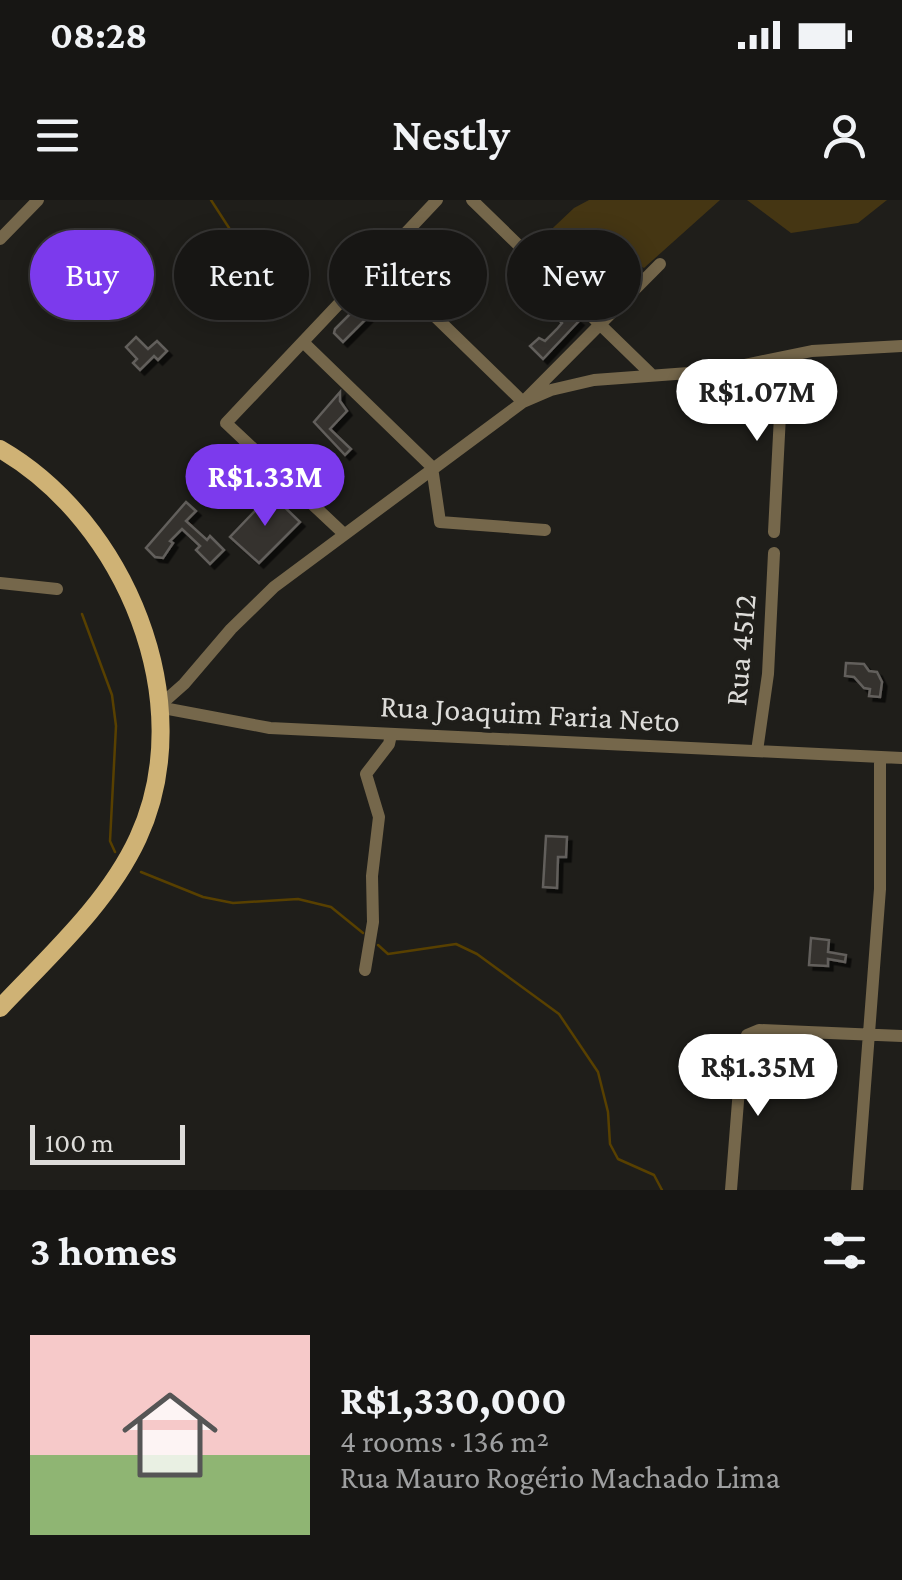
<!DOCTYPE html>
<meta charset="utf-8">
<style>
:root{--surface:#171614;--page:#201f1d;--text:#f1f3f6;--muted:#9e9fa0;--line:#363534;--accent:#7c3aed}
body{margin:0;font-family:"Crimson Pro",serif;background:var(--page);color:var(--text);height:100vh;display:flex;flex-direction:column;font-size:38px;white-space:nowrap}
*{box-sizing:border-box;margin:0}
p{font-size:32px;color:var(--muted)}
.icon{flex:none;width:55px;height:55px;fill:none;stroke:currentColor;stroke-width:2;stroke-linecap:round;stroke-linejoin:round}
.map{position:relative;height:990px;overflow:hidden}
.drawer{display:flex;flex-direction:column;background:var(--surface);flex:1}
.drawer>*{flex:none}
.guide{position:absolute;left:30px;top:30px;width:842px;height:90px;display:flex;gap:20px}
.scale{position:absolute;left:30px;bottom:25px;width:155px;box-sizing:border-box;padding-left:10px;border:5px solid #dddcd9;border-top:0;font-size:28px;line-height:35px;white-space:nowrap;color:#dddcd9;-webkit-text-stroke:8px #1f1e1a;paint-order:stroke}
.price{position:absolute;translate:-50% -85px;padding:0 22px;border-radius:35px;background:#fff;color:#222;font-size:32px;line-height:65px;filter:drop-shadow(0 2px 5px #0008)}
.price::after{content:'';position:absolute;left:50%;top:60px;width:30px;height:22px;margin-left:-15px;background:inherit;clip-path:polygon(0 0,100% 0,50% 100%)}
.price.active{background:var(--accent);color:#fff}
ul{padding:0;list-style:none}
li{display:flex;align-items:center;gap:30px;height:250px;padding:0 30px}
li+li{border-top:2px solid var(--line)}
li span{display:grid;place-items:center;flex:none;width:280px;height:200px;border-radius:0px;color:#555}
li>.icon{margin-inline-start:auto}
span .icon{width:120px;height:120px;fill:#fffc;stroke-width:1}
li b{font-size:42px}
h2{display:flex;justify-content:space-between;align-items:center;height:120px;padding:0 30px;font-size:42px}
.tag{padding:0 35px;border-radius:45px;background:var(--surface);box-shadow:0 5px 25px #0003,0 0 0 2px var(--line);font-size:35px;line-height:90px}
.tag.active{background:var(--accent);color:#fff}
.status{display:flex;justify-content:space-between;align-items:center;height:70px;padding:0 50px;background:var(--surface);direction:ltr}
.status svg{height:28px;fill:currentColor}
header{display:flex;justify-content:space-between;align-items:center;height:130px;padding:0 30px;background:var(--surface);font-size:45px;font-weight:600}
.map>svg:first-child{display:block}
</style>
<div class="status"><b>08:28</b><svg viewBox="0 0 49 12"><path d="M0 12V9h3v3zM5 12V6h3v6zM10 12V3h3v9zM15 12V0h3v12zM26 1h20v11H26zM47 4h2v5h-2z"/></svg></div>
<header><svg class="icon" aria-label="menu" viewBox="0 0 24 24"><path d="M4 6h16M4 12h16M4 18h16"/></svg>Nestly<svg class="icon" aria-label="person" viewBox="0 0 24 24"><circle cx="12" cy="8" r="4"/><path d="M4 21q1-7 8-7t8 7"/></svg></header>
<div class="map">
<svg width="902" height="990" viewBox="0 0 902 990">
<defs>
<filter id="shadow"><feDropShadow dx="4.5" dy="4.5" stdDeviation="0" flood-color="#0009"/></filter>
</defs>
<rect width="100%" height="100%" fill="#1f1e1a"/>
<path fill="#453613" d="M589,0H720L644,68L606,46L572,81L537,43L574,8Z
M747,0H887L858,23L791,33Z"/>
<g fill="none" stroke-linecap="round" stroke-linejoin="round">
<path stroke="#584000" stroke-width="2.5" d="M211,0L273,96
M82,414L112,495L116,526L110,641L115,652
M141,672L203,697L233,703L298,699L331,707L363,733
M378,745L388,754L456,744L477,754L559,814L598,872L608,912L610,944L618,959L654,975L662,990"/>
</g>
<path fill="#35332f" stroke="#625f5b" stroke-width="2.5" filter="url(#shadow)" d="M365,99L376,109L343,142L334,133L335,129Z
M565,110L579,121L543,159L530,146L539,138L545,141L557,129L562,123L556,117Z
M136,137L148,149L157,141L167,151L158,160L154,156L140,170L133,163L137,159L126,147Z
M340,192V201L347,211L330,229L351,249L345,255L314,222Z
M271,294L300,322L259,363L230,337Z
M186,302L196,311L186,321L207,340L210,336L224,350L210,364L196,350L200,346L182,329L170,341L173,343L163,358L155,357L146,348Z
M846,463L864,464L869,471L877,472L882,482L880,497L869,496L870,489L864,488L854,477L845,476Z
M546,636L567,637L566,657H558L557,688L543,687Z
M811,738L829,740L828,752L846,755L845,762L828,759V766L809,765Z"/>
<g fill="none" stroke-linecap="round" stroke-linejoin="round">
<path stroke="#75674b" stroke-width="12" d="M472,0L651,174
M0,39L38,0
M379,62L523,202L660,64
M303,142L432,267L440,322L545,330
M774,332L783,157
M344,334L226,223L437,0
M0,383L57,389
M158,507L184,484L231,429L274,387L523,202L551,190L594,180L716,171L812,151L902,146
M158,507L270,528L902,558
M757,551L768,474L774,353
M365,770L373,722L372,676L379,617L366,574L389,544L391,535
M731,990L742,851L747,835L759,830L902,836
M857,990L880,689V557"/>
<path stroke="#cfb275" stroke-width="18" d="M0,249C125,321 201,502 138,638C108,703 49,756 0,808"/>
</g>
<g text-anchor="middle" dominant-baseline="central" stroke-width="8" stroke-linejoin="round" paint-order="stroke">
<g font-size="32" fill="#dddcd9" stroke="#1f1e1a">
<text transform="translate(740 450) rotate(-85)">Rua 4512</text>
<text transform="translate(530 513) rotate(3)">Rua Joaquim Faria Neto</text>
</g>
</g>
</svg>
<div class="scale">100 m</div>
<b class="price" style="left:757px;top:244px">R$1.07M</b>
<b class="price active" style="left:265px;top:329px">R$1.33M</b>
<b class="price" style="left:758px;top:919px">R$1.35M</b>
<div class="guide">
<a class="tag active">Buy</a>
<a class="tag">Rent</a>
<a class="tag">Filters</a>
<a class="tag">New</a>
</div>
</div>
<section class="drawer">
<h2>3 homes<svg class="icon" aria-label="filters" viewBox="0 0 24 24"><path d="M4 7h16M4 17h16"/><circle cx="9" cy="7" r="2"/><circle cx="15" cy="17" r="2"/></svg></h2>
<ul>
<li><span style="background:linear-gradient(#f6c9c9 60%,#8fb573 0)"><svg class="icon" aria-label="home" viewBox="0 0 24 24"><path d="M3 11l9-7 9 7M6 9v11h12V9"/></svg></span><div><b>R$1,330,000</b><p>4 rooms · 136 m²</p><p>Rua Mauro Rogério Machado Lima</p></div></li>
</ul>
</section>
